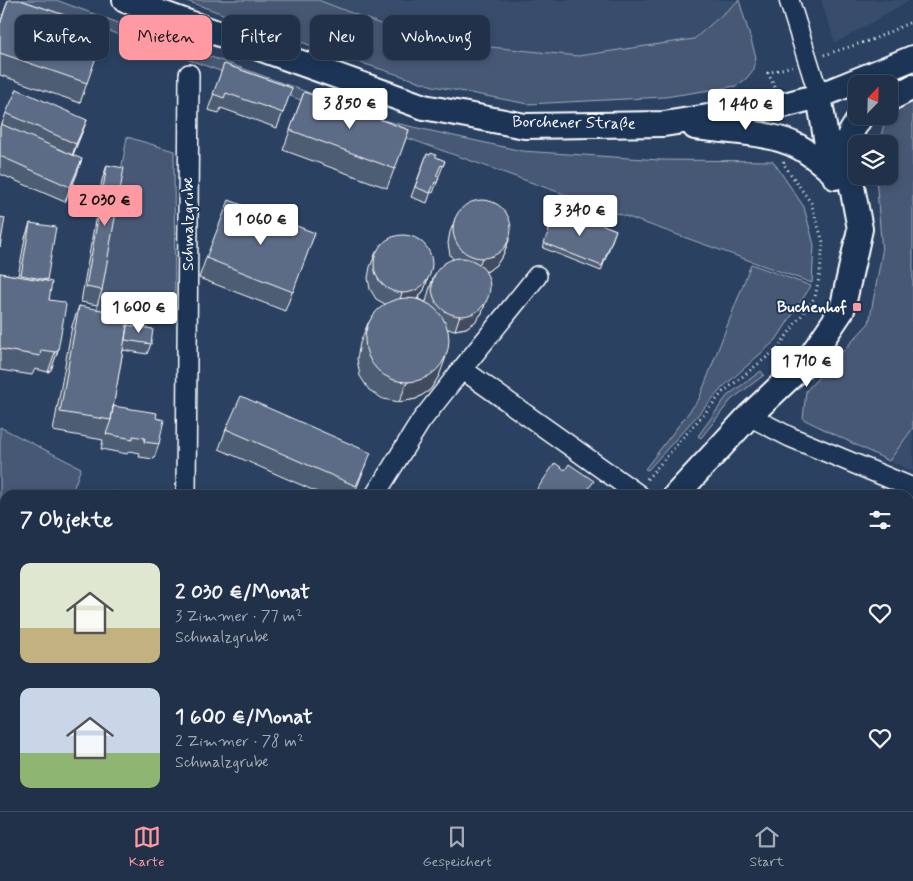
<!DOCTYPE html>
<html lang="de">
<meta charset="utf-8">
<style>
:root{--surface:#203149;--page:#2d3d53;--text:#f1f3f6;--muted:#a2a9b4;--line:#3d4c61;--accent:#ff9aa2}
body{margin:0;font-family:Mynerve,sans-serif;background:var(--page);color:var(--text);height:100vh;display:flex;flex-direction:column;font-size:19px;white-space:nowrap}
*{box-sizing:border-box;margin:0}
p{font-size:16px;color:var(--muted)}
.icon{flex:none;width:28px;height:28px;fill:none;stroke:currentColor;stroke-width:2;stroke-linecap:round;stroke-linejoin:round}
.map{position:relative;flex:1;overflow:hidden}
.details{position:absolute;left:0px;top:490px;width:914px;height:321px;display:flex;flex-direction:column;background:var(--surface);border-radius:15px 15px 0 0;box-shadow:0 2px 8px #0003,0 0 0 1px var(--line)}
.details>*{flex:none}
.banner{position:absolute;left:15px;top:15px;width:500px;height:45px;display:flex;gap:10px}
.needle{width:32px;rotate:23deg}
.fabs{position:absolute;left:848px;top:75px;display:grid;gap:10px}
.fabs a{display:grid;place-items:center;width:50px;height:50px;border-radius:10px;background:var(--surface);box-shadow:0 2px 8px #0003,0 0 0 1px var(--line);font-size:25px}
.price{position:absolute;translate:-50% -42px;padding:0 11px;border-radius:5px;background:#fff;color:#222;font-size:16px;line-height:32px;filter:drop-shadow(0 1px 2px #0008)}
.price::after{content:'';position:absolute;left:50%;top:30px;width:15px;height:11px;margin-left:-8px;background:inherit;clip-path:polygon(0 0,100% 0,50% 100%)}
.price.active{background:var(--accent);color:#111}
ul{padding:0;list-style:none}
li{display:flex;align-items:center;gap:15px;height:125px;padding:0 20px}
li span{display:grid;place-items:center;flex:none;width:140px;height:100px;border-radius:10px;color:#555}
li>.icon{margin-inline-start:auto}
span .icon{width:60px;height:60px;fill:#fffc;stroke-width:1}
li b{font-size:21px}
h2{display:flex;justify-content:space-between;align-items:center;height:60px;padding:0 20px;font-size:21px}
.chip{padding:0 18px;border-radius:10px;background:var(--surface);box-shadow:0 2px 8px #0003,0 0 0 1px var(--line);font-size:18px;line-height:45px}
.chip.active{background:var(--accent);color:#111}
.tab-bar{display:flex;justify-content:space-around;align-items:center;height:70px;border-top:1px solid var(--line);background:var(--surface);font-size:14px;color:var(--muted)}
.tab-bar a{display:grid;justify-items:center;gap:2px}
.tab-bar .active{color:var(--accent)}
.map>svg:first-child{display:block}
</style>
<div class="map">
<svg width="913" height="811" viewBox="0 0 913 811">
<rect width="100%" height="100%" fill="#2a4161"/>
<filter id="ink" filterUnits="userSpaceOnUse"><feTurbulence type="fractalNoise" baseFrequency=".02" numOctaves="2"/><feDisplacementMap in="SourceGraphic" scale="10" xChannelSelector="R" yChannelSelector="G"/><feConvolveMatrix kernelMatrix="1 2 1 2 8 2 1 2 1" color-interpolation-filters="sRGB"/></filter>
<g filter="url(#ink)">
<path fill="#394e6c" d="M320,0H738L693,39L578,56L423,39Z
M821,0H910L845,38L835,42Z
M913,429V471L889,461Z"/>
<path fill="#465975" stroke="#a2acba" d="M22,0H56L386,121L522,151L660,160L773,161L804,207L814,245L812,283Z
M184,0H318L422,40L578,56L694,39L739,0L756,57L754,69L746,79L736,86L665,97L528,104L433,86L343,57Z
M913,99V428L889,461L803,419L806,391L869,323L882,253L876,176H889V144H879L886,116H889V112Z
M127,137L174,151L175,322L97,309Z
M751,264L811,286L776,340L723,387L648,470L645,469L699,399Z
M761,371L764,375L731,400L701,438L698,436L727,396Z
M0,427L81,468L71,495H5V563L0,561Z
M192,806H394L391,811H192Z"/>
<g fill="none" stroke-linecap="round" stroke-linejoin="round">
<g stroke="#fff" stroke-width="22">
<path id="minor" d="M789,0L819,96
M462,369L537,276
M749,416L790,437L913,488
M186,495L189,74
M375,495L421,421L462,369L639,495
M183,811V806"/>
</g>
<g stroke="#fff" stroke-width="28">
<path id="major" d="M125,0L424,107L525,126L664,124L784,105L819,96L913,58
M819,96L829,156L835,177
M889,99L913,87
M695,127C725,131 773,132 799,147C812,154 823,164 834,173
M676,495L749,416L809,359L842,310L860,229L847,160L850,134L861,116
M441,811L445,806"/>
</g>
<path stroke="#fff" stroke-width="3" stroke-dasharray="1 4" stroke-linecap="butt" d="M824,55L874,39L913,21
M775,87L768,73L792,66
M647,479L723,392L777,349L815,297L820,273L823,242L811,203L783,163L784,161
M399,811L402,806"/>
<use href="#minor" stroke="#1d3557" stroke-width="19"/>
<use href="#major" stroke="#1d3557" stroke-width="24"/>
</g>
<path fill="#4e5d73" stroke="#fff" d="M8,0L87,83L80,103L0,75V23Z
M224,64L292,88L277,128L221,108L219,113L208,110Z
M304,92L409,130L387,188L283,150Z
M6,113L87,120L73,155L77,174L65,202L0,174V127L2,124Z
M427,154L445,161L439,176H436L439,177L433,193L431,192L427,203L411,197Z
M107,165L102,290L97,305L81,302L102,180Z
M558,207L616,230L601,271L543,248Z
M456,217L509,240L503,255L497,264L488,271H484L487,298L482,313L475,322L466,328L455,330L448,329L439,376L430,390L416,399L399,402L383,399L369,390L360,376L357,359L360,343L368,323L385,304L376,299L370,289L368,278L370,267L376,252L429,275L424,290L418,299L426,302L429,290L434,275L453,259L450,255L448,243L450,232Z
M30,223L47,280V281L49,300L58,350L51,370L48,372L35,369L32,375L0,370V273L18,276L25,238Z
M315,233L285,311L199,278L206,258Z
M79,306L127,325L151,344L147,354L123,350L113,406L156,418L159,444L154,459L139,457L140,453L129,451L127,454L101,449L103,440L53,431L72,326Z
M226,429L363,472L354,495H324L219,449Z"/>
<path fill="#404c5e" stroke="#fff" d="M87,120L81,135L71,159L76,144Z
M82,159L77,174L65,202L70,187Z
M509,240L503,255L497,264L488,271L476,273L482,258Z
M429,275L424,290L417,299L397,308L402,293Z
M487,298L482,313L475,322L466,328L455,330L460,315Z
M58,350L51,370L48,372L55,352Z
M446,357L439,376L430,390L416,399L399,402L407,383Z"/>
<path fill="#5b6c86" stroke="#fff" d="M8,0H20L106,29L87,83L0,53V25Z
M224,64L292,88L283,113L226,93L224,98L213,94Z
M17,89L87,120L76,144L6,113Z
M304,92L409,130L395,169L290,130Z
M1,124L82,159L70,187L0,156V127Z
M431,153L436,155V157L445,161L443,166L441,165L436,176L439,177L437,183L435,182L430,193L415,187L427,154L430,155Z
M107,165L124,168L102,290L86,287Z
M229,200L315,233L293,292L206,258Z
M453 229a29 29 0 1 1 58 0a29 29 0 1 1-58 0Z
M558,207L616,230L602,266L544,243Z
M0,217L5,218L0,247Z
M30,223L56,227L47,280L21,275Z
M374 264a29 29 0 1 1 58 0a29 29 0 1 1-58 0Z
M432 287a29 29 0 1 1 58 0a29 29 0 1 1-58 0Z
M0,273L52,282L49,300L64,302L66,305L58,350L55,352L41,350L40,356L0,349Z
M365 340a42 42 0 1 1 84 0a42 42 0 1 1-84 0Z
M79,306L129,315L111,420L60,412Z
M127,325L153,329L151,344L125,340Z
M241,396L371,453L356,486L226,429Z
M113,406L157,413L156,418L164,420L159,444L144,442L145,438L133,436V439L106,434L111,420Z
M555,463L565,470L569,464L594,481L589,488L598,494V495H533Z
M114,491L123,495H112Z"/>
</g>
<rect fill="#ff9aa2" stroke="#1d3557" stroke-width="2" x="852" y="302" width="10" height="10" rx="2.5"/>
<g text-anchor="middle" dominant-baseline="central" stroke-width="4" stroke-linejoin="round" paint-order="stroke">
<g font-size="16" fill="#fff" stroke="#1d3557">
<text transform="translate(574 123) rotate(1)">Borchener Straße</text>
<text transform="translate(188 224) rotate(-90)">Schmalzgrube</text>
</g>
<g font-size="16" font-weight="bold" fill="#fff" stroke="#1d3557" text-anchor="end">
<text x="847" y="307">Buchenhof</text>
</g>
</g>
</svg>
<div class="fabs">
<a><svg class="needle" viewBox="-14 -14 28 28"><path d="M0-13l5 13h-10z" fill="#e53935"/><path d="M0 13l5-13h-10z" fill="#a2a9b4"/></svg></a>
<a><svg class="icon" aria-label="layers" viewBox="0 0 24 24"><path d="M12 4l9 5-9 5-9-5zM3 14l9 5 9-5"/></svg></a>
</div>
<b class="price" style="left:350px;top:130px">3 850 €</b>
<b class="price" style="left:746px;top:131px">1 440 €</b>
<b class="price active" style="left:105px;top:227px">2 030 €</b>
<b class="price" style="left:580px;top:237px">3 340 €</b>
<b class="price" style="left:261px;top:246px">1 060 €</b>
<b class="price" style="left:139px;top:334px">1 600 €</b>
<b class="price" style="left:807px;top:388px">1 710 €</b>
<div class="banner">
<a class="chip">Kaufen</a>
<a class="chip active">Mieten</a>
<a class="chip">Filter</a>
<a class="chip">Neu</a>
<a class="chip">Wohnung</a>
</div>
<section class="details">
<h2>7 Objekte<svg class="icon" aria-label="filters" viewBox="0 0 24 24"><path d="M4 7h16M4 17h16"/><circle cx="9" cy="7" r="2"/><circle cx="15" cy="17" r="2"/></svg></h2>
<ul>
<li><span style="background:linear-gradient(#dfe7d0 65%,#c2b280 0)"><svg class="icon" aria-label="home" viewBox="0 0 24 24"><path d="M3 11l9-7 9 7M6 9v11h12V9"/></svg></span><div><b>2 030 €/Monat</b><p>3 Zimmer · 77 m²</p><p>Schmalzgrube</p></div><svg class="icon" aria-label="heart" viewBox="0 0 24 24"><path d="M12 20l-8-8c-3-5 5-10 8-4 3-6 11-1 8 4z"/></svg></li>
<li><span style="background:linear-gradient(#c9d6e8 65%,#8fb573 0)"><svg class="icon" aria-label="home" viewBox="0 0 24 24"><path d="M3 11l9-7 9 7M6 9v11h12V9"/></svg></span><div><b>1 600 €/Monat</b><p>2 Zimmer · 78 m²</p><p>Schmalzgrube</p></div><svg class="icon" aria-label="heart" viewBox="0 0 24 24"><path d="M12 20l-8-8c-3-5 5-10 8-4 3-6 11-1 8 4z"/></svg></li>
</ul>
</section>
</div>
<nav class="tab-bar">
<a class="active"><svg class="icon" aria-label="map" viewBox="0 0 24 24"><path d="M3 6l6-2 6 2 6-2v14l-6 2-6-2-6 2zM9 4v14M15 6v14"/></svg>Karte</a>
<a><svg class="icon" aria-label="saved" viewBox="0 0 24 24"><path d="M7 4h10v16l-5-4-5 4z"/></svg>Gespeichert</a>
<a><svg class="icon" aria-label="home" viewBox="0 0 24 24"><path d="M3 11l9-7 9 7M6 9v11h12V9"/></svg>Start</a>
</nav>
